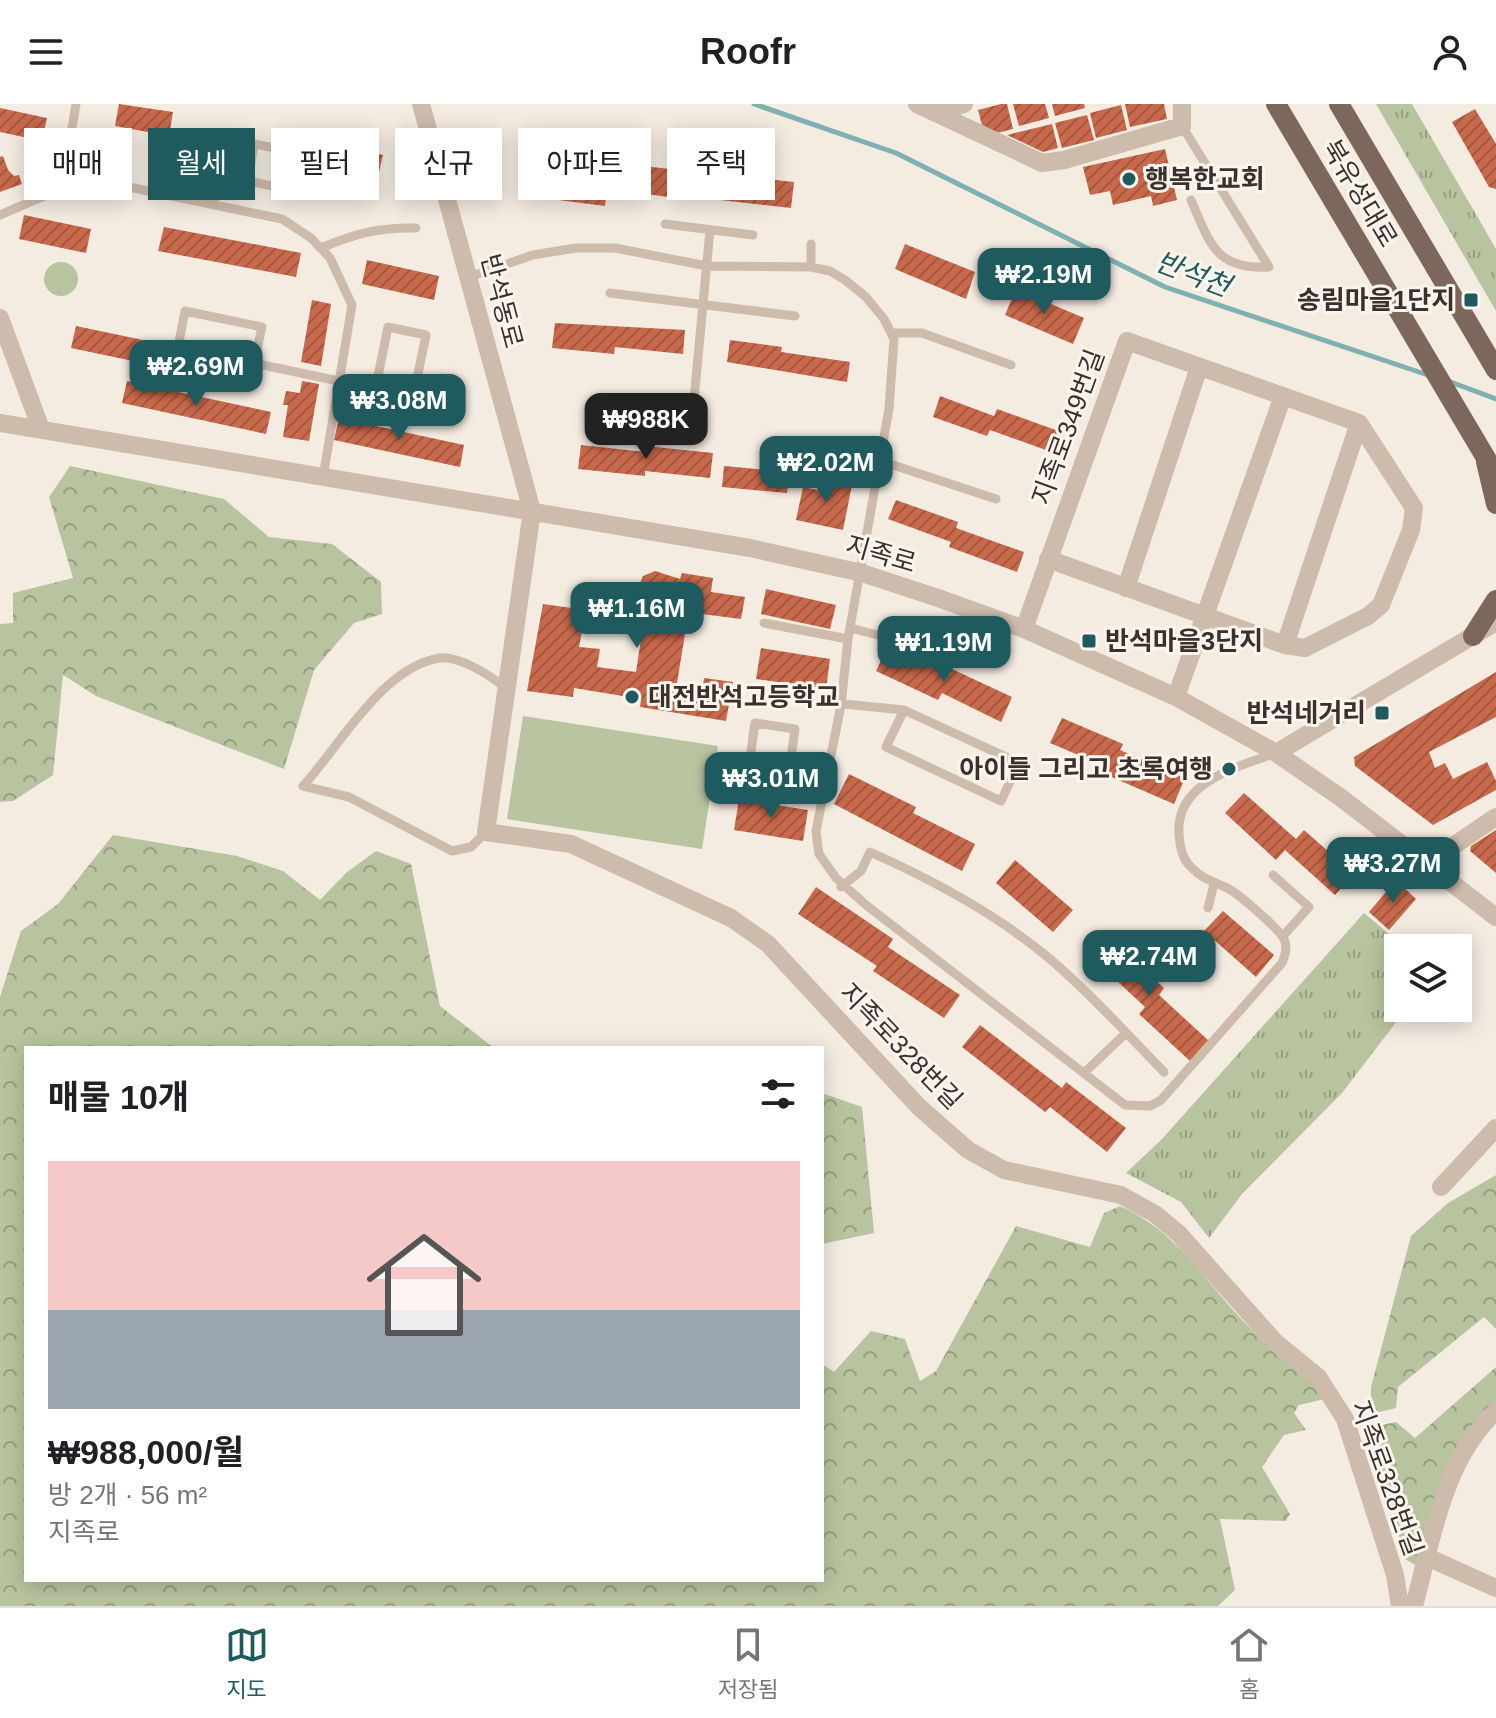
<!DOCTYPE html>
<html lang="ko">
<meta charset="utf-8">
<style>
:root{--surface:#fff;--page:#f2f2f2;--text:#202124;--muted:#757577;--line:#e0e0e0;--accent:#1f5a5e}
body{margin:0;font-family:Arial,"Noto Sans KR",sans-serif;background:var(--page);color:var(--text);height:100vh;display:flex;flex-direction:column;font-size:30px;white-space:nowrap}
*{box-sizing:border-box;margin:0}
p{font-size:26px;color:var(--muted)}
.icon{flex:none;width:44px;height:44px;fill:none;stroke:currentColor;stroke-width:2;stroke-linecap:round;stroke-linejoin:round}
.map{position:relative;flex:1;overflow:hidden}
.panel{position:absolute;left:24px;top:942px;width:800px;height:536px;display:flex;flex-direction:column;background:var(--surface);border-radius:0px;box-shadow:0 4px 20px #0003}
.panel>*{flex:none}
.top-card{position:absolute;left:24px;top:24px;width:800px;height:72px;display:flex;gap:16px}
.fabs{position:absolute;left:1384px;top:830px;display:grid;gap:16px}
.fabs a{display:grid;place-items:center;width:88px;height:88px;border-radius:0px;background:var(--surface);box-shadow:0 4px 20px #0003;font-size:40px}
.price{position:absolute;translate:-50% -68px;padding:0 18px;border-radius:16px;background:var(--accent);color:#fff;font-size:26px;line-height:52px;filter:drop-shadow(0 2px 4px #0008)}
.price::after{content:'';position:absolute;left:50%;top:48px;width:24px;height:18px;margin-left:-12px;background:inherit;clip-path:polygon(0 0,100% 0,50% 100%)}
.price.selected{background:#222;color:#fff}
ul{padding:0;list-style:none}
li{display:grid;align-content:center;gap:16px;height:424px;padding:0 24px}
li span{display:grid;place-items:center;height:248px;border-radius:0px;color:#555}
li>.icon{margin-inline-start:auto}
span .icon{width:144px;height:144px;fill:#fffc;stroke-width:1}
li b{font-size:34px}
h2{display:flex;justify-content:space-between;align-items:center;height:96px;padding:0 24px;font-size:34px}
.pill{padding:0 28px;border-radius:0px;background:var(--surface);box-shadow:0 4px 20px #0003;font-size:28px;line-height:72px}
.pill.selected{background:var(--accent);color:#fff}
header{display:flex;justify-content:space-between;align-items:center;height:104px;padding:0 24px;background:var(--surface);font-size:36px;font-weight:800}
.menu{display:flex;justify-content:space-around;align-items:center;height:112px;border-top:2px solid var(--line);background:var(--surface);font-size:22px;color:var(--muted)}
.menu a{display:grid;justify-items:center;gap:4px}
.menu .selected{color:var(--accent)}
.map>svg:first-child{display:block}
</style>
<header><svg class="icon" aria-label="menu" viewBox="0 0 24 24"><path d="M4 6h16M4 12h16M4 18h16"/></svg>Roofr<svg class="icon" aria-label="person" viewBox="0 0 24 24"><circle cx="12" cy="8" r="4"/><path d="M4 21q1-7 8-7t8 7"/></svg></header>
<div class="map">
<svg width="1496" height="1502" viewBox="0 0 1496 1502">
<defs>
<pattern id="grass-tufts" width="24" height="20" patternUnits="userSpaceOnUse" patternTransform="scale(2)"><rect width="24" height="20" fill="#b8c4a0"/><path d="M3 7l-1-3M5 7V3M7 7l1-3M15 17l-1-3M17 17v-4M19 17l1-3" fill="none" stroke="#97a083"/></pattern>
<pattern id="forest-crowns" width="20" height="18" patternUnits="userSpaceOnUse" patternTransform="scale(2)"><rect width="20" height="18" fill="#b8c4a0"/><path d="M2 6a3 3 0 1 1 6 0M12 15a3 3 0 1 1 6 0" fill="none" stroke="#97a083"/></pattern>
<pattern id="building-hatch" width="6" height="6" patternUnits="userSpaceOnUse" patternTransform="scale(2)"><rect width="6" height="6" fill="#c8694b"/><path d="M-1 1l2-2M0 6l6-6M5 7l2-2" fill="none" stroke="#a4573f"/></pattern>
</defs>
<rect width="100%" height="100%" fill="#f4ebe1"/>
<path fill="url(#grass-tufts)" d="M1376,0H1412L1496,145V207Z
M1364,809L1406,844H1398V904H1407L1342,989L1242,1090L1209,1134L1181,1098L1126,1069L1162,1035Z"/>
<path fill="url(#forest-crowns)" d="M70,362L224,395L269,433L332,440L381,478L382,510L354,519L314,566L284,665L96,592L63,571L53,671L13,697L0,698V520L13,519V489L73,474L49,393Z
M113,731L237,752L283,767L320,796L347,768L376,747L411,760L440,902L494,944H26V1476H822V1260L834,1268L871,1227L905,1235L920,1277L936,1267L1016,1122L1090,1143L1104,1109L1120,1102C1180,1129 1205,1179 1249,1223C1274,1248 1305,1266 1325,1295L1299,1301L1294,1309L1306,1326L1284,1331L1262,1363L1290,1410L1286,1417L1220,1415L1235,1486L1218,1502H0V893L21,827L58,800Z
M822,989L862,1003L874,1129L822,1140Z
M1496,1071V1225L1484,1213L1398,1283L1396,1304L1371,1310V1283L1411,1132L1448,1099Z
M1496,1263V1308L1480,1322L1425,1467L1405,1455L1371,1323L1396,1318L1415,1334Z"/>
<path fill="#b8c4a0" d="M44 175a17 17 0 1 1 34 0a17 17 0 1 1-34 0Z
M523,612L718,642L702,745L507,715Z"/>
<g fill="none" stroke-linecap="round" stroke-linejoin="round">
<path stroke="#7fb0b2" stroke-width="5" d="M754,0L896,49L1165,183L1431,272
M1448,277L1496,295"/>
</g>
<path fill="url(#building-hatch)" d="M119,0L173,8L169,32L115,22Z
M1001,0H1007L1013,25L997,29L982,21L978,6Z
M1013,0H1045L1049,14L1019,22Z
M1052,0H1084L1085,4L1055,12Z
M1125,0H1164L1167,15L1130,23Z
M1121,1L1127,26L1096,34L1090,9Z
M0,4L47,14L42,37L0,28Z
M1475,5L1496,40V85L1489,83L1452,18Z
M1087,11L1094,36L1062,44L1055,19Z
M1052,20L1058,44L1043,48L1007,31Z
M326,39L383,51L377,76L321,64Z
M1165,45L1177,96L1153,102L1151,92L1113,101L1110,87L1090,91L1083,63Z
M3,52L8,66L14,72L19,71L22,80L0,88V53Z
M625,60L697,68L693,96L622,87Z
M539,67L608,75L605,102L535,93Z
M721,70L794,78L791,104L720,96Z
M24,111L91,125L86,149L19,135Z
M164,123L301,149L296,173L158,147Z
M905,140L975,168L966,195L895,165Z
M367,156L439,172L434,196L362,180Z
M1016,185L1084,214L1073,240L1005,211Z
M312,196L331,200L321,262L301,258Z
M555,219L685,226L683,250L615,243L614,250L552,244Z
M76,222L143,236L138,258L71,244Z
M730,236L782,243L781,248L850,258L847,278L727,258Z
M127,277L271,308L266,330L122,299Z
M302,277L319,280L309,337L283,333L288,301H283L286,287L300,289Z
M940,292L994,312L997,305L1064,329L1057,350L990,326L987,332L933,313Z
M339,314L464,341L460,363L334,336Z
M581,341L646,348V342L713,349L710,374L645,367V372L578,365Z
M724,362L790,368L787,389L722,383Z
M830,371L853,376L843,426L796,416L803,383L826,388Z
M896,396L958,418L956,424L1024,448L1017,468L949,443L951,438L888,415Z
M655,467L680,475L682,469L713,474L711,488L745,493L741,515L678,507L676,518H687L676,585L702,589L704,574L733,578L726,617L640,603L641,595L574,584L573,593L527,587L543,500L586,506L579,543L600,545L597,563L636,568L647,496L640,479L643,472Z
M766,485L836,501L830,525L761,510Z
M888,542L949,571L952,565L1012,593L1001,618L942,589L938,596L876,567Z
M761,544L830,555L826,585L756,575Z
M1496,568V613L1429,648L1435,664L1445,659L1453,675L1487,658L1496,677V686L1433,721L1355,662L1354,653Z
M1062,614L1123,640L1120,646L1185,674L1174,700L1107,671L1109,664L1050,639Z
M849,670L916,703L913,709L975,740L962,767L834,700Z
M1244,689L1296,735L1304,726L1354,770L1335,791L1285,746L1276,756L1225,709Z
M739,695L808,706L803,737L734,726Z
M1496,726V769L1470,747L1471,742Z
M1015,756L1073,806L1053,828L996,779Z
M1396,776L1416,795L1389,826L1369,808Z
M816,783L893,835L888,843L960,891L944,914L873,867L877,862L798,810Z
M1223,807L1274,851L1256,873L1204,827Z
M1105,830L1164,884L1159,891L1209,937L1190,957L1139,910L1145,903L1087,849Z
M980,921L1062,984L1066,978L1126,1024L1107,1048L1050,1003L1045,1008L962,943Z"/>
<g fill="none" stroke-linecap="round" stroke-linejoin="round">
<path stroke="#cdbbac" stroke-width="9" d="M1182,22L1269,163C1215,166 1210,139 1191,96
M220,71L296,87L303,49L254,40L248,76
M67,83L65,66L76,0
M214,101L226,42
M0,111L60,85L88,79L119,81L282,115L311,134L330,154L352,201L323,373
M665,120L753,131
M811,140V163
M321,144C354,130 379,123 416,124
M469,173L533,151L576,144H615L707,162L811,163L830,167L845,176L866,193L884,215L894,235L889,305L848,535L841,601L816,727L819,750L836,774L866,801L1125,1001L1150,1002L1161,996L1282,859C1285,851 1288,844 1284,835C1280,826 1240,791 1229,785C1216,778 1203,776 1192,764C1182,755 1180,743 1179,730C1175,678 1238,663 1276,649
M610,189L795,212
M891,229H922L1011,261
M254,259L262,223L185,207L178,243L329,275L438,293L442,274
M376,282L388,223L426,231L414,289
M596,308L692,317L710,126
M810,355L880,364L893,361L996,395
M764,519L848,535
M850,524L934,545
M823,598L904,606L1019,659L1001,697L886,643L904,606
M303,682C339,643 383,562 440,554C460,552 492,572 506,585
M303,682L349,693L452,747L471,743L486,728
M787,682L795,625L755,619L747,676L822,686
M1273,771L1309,803L1283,832
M841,783L861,767L870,748C933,776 997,810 1050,855C1091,890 1127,930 1164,968
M1208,804L1214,780
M1085,968L1126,929"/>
<path stroke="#cdbbac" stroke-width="18" d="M421,0L532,407L486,728L571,740L731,814L768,840L919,1003L968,1046L1004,1066L1121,1091L1155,1110L1179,1130L1275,1238L1318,1273L1345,1315L1395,1471L1400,1502
M917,0L1042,59L1064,56L1182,22V0
M933,8L964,0
M0,214L41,325
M0,319L750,444L862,469L938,494L1024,525L1176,593L1276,649L1340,693L1496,813
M1126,484L1199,263
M1024,525L1127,237L1359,319L1414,404L1411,426L1381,501L1368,512L1305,544L1285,541L1048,455
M1285,541L1359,319
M1176,593L1283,292
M1276,649L1496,518
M1428,759L1496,713
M1441,1083L1496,1024
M1427,1453L1496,1484
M1414,1502C1432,1435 1443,1356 1496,1307"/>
<path stroke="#7d675c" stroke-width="20" d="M1276,0L1496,371
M1339,0L1496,266
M1486,358L1496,400
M1473,532L1496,496"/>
</g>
<g fill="#1f5a5e" stroke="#fbf5ee" stroke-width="3">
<circle cx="1129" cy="75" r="8"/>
<rect x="1463" y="188" width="16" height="16" rx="4"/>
<rect x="1081" y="529" width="16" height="16" rx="4"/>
<circle cx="632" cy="593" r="8"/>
<rect x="1374" y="601" width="16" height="16" rx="4"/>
<circle cx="1229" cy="665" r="8"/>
</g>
<g text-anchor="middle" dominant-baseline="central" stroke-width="6" stroke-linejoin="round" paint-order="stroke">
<g font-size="26" font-weight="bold" fill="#3b302b" stroke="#fbf5ee" text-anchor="start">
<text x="1145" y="75">행복한교회</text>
<text x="1455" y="196" text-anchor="end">송림마을1단지</text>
<text x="1105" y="537">반석마을3단지</text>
<text x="648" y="593">대전반석고등학교</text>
<text x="1366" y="609" text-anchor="end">반석네거리</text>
<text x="1213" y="665" text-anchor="end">아이들 그리고 초록여행</text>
</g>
<g font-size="26" fill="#3b302b" stroke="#fbf5ee">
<text transform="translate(1360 89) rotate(59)">북유성대로</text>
<text transform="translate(502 197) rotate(75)">반석동로</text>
<text transform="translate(1068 323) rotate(-70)">지족로349번길</text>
<text transform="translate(881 450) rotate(16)">지족로</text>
<text transform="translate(901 942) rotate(46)">지족로328번길</text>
<text transform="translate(1387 1374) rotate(70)">지족로328번길</text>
</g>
<g font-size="28" font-style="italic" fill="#1f5a5e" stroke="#fbf5ee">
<text transform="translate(1193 170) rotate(21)">반석천</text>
</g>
</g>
</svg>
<div class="fabs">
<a><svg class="icon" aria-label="layers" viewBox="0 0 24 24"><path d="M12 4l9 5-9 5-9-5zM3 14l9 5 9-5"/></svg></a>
</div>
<b class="price" style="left:1044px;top:212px">₩2.19M</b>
<b class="price" style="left:196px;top:304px">₩2.69M</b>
<b class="price" style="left:399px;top:338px">₩3.08M</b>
<b class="price selected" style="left:646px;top:357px">₩988K</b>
<b class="price" style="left:826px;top:400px">₩2.02M</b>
<b class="price" style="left:637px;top:546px">₩1.16M</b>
<b class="price" style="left:944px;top:580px">₩1.19M</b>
<b class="price" style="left:771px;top:716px">₩3.01M</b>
<b class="price" style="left:1393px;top:801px">₩3.27M</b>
<b class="price" style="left:1149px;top:894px">₩2.74M</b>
<div class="top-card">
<a class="pill">매매</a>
<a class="pill selected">월세</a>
<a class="pill">필터</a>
<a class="pill">신규</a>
<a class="pill">아파트</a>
<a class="pill">주택</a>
</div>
<section class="panel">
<h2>매물 10개<svg class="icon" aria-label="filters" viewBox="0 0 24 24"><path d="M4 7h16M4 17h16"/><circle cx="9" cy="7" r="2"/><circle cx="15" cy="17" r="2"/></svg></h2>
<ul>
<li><span style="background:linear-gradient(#f6c9c9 60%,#9aa5b1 0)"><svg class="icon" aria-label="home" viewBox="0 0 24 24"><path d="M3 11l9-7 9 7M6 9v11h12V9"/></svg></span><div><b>₩988,000/월</b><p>방 2개 · 56 m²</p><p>지족로</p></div></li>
</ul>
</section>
</div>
<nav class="menu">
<a class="selected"><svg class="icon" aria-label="map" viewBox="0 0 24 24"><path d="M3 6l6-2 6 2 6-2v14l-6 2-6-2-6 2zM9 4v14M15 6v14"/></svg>지도</a>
<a><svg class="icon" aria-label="saved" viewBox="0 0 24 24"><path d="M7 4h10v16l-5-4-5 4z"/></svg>저장됨</a>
<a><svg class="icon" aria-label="home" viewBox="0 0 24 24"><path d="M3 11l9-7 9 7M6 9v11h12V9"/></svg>홈</a>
</nav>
